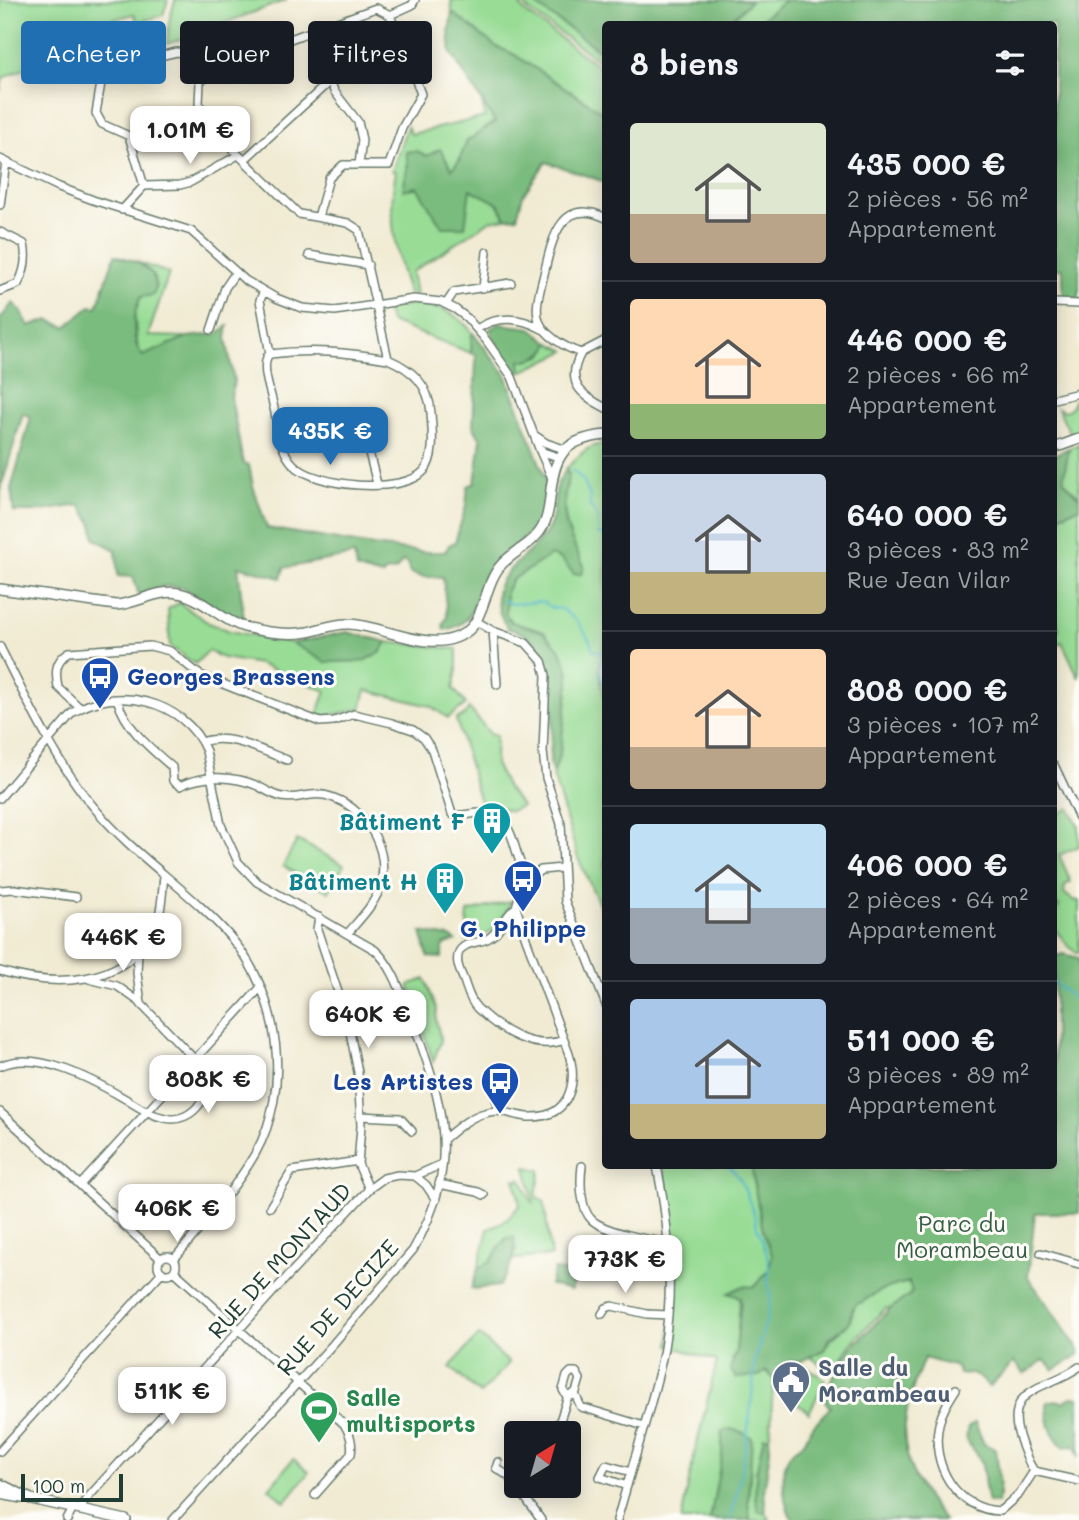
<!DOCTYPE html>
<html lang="fr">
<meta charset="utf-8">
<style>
:root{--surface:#171b24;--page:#242831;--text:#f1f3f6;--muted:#9ea1a6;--line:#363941;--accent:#1f6fb2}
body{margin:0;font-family:Mali,sans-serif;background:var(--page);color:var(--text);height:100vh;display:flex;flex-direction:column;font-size:26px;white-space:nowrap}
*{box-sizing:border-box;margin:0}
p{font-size:23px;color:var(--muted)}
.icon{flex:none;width:38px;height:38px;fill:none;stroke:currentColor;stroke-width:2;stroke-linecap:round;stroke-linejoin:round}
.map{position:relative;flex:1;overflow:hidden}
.side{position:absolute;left:602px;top:21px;width:455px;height:1148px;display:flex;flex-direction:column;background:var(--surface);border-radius:7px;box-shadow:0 4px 18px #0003}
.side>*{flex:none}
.banner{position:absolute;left:21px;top:21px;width:476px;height:63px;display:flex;gap:14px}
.needle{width:46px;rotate:37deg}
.controls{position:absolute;left:504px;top:1421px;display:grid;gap:14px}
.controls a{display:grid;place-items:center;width:77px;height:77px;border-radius:7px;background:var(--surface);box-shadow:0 4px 18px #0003;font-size:35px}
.scale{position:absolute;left:21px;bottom:18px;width:102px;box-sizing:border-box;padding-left:7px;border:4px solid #1f3d34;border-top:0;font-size:19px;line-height:24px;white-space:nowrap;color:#1f3d34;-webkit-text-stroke:5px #fdfcf7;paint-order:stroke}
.price{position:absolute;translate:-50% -60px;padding:0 16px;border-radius:14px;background:#fff;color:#222;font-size:23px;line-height:46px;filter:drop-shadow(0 2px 4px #0008)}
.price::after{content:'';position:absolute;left:50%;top:42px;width:21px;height:16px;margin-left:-10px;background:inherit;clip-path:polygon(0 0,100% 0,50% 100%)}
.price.on{background:var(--accent);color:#fff}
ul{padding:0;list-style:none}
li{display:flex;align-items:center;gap:21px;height:175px;padding:0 28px}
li+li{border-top:2px solid var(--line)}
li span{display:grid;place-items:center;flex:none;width:196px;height:140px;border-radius:7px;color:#555}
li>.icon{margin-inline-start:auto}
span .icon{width:84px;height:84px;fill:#fffc;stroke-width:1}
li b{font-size:30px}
h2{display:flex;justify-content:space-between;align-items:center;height:84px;padding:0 28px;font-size:30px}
.pill{padding:0 24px;border-radius:7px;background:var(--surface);box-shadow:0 4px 18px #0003;font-size:24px;line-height:63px}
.pill.on{background:var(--accent);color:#fff}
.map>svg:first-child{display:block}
</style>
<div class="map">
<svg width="1079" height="1520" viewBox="0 0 1079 1520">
<rect width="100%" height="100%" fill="#fdfcf7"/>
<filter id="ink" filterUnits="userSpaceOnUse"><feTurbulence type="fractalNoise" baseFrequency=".0143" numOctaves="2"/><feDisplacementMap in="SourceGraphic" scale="14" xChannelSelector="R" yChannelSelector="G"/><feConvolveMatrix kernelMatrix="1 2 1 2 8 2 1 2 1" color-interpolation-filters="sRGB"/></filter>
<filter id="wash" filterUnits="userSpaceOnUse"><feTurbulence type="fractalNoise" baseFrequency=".00686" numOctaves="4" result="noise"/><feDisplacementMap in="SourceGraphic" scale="28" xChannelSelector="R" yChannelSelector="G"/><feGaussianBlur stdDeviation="1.57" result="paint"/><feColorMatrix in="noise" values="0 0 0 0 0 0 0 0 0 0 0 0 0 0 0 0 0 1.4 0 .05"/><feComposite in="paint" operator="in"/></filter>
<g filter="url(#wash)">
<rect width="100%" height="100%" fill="#f1ebd3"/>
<path fill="#98dc95" stroke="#5c8c64" stroke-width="2" d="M0,0H168L163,15L138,22L134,14L39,39L47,59L3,78L0,91Z
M175,0H287L167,44L169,22Z
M451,0L518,1L524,11L605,71V114L513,54L495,46L452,12Z
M522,0H529L605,54V65L527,9Z
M751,0H786L755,24H734V18Z
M482,101L495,122L467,141L459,161L452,170L417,151L407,152L408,164L404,189C428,186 480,183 498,204C502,208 502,214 506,218L490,221L412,272L416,294H409C395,255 387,213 396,172L392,171L407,126L411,134L485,117Z
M137,262L169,273L148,336L187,337L143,356L138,351L134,310L153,274Z
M419,304C442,307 457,313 472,332L471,353L390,322L386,307Z
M550,343L566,351L521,372L519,361L542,356Z
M1076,398H1079V433L1070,434L1058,408L1064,411L1070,409Z
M605,444L606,639C599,659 597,679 606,699L605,917L578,858L553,775L560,752L569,683L525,627L511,622L506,615V592L512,580L551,555L561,559L574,574L584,566C567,533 558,513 569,475L566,469C579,456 586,445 605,444Z
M1079,444V497L1063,480L1069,448Z
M1079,507V678L1062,642L1054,645V632L1059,629L1054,617V518Z
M179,603L209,623L230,631L292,643L326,662L364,661L380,653L387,642L457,649V671L453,688L466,704L448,718L430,706L366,690L361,709L325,716H317L326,691L259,664L223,658L208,651L195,664L170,646L168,609Z
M469,708L491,735H496L495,764L507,788L522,806L511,811L480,802L456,719L465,715Z
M1069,808L1079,827V846L1059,855L1071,882L1065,885L1064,893L1073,900L1079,901V953C1067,949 1063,937 1054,929V907L1058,908L1059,905L1054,903V816Z
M297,840L344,865L329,892L283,866Z
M512,901C496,926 497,935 466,941L468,912Z
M425,979L437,1010L436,1020L441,1041L433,1062L409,985Z
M663,1166H751L753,1168C754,1189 758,1208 763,1229C765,1237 772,1246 772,1255C774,1274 753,1288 740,1297L736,1352L732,1359L758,1376L767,1371L775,1381C769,1399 774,1423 769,1437H764L756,1472L758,1480L755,1498L763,1513L766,1512L770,1520H750L748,1502L751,1466L742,1432L729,1429L722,1432V1455L710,1520H681L694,1456L717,1361L670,1346C674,1285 673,1226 663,1166Z
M526,1167L540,1170C541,1181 536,1187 536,1197L544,1201L551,1256L513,1259L516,1248L500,1246L491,1261L478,1269L488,1229L506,1220L520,1205L515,1179L519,1181L520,1178C527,1185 526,1197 534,1203Z
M909,1282L913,1291L910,1295L890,1309L886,1308C868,1327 844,1345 836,1371L831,1372L809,1356L824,1350C831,1336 839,1335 848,1324C854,1317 851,1309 857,1303H861C876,1291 891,1286 909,1282Z
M479,1335L509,1363L480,1394L450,1367Z
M801,1363L825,1380L809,1413L785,1393Z
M293,1459L309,1472L285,1502L269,1488Z"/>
<path fill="#7abc7e" stroke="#4c7c59" stroke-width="2" d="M529,0H751L728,24H606L605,54Z
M786,0H1079V300H1063V268L1054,269V24H755Z
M452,12L495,46L513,54L605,114V182L546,162L523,195L517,217L506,218L499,204L470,189L465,227H442L417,187L403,190L408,164L406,152L417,151L427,156L440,149L452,169L459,161L467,141L495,122L451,53L449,32Z
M115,255L137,262L153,274L156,288L153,295L141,297C133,312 130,342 143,356L187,337L216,334L228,326L226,338L234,381L231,397L243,463L249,465L253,486L267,528L373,546L425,552H445L449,545L455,542L466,506L468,486L475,483L481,440L473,426L476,361V355L471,353L472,332L506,375L546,480C546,493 545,506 540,518C529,542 500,551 487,573C472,598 478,624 444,630L443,624L447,617L443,577H423L410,573L407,563L403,561L396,570L385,572L382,576L357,569L354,555L284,568L281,578L238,566L244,619L226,614L184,588L165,586L139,595L133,577L118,576L116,550L95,539L92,523L80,505L34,512H14L11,489L31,417L23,413L1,488L0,510V319L13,303L21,311L29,326L49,320L66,327L91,306L97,307Z
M499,324L531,328L550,343C544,357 534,359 520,361L521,372L517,374C508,358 496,346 490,329Z
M1069,448L1063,480L1079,497V507L1054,518V455Z
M566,469L569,475C558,513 567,533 584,566L582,574H574L561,559L551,555L512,580L506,592V615L511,622L544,632L561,651L568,669L569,683L560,752L553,775L550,764C551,720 567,639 508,629C475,577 523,567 547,531C557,516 552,499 558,483C560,479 564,474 566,469Z
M347,632L387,642L380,653L364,661L332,662H325L292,643Z
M421,932L450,937L456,941L443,945L442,958L428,957Z
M1064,954L1079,958V1213H1035L1028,1277L1079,1350V1355L1054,1370L1044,1360L1024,1374L1014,1362L989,1387C980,1376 972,1372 959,1374L957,1367L924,1358C896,1426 895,1462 944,1520H793C783,1506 780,1473 788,1457C792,1450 800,1448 804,1442C807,1439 807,1435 809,1432C814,1423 824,1416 830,1407L824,1400L837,1368L851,1348L890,1309L910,1295L912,1291L909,1282C891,1286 876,1291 861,1303H857L853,1308L848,1324L829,1339L824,1350L799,1362L793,1361L781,1366L775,1381L767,1371L758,1376L736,1378L730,1369L736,1352L741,1301L740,1297L728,1293L743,1286L754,1287L768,1272L772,1255L763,1231L751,1166H1054V956Z
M514,1237C517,1257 509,1271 499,1286L471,1289L478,1269L491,1261L506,1238Z
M554,1270L576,1273L571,1290L550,1285Z
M1071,1397L1079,1398V1457L1075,1447L1071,1446L1065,1448C1050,1437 1047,1420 1047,1402L1055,1400L1064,1402Z
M975,1423L984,1444L995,1449C998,1461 1002,1492 997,1503L988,1502C984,1489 985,1475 981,1462C976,1445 962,1449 968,1427Z
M729,1429L742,1432L752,1438L748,1502L750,1520H710L722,1455V1431Z
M764,1437H769L770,1450L764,1492L766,1512H759C750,1493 759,1457 764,1437Z"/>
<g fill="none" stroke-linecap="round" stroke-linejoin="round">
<path stroke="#4fb6cd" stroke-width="2" d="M572,470L583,480L590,496V506L598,517V534L606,537
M503,600L511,604L542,602L552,608L562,609L578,622L590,641L593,650L603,653
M606,647C600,660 597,675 606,686
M1054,982L1079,1003
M727,1166C743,1174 749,1203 756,1219C755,1229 761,1233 763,1241C767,1258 772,1264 767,1281C777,1306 760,1335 755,1360C753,1368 754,1378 753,1387C748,1430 743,1478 729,1520"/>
</g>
</g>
<g filter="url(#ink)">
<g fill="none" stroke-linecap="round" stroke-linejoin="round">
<g stroke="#687a6c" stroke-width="10">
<path id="minor" d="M390,15L412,5L415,0
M313,31L334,91L358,122L362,140L359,165
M50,63L101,81
M0,159L59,187L93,200L191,231L245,280L276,298L302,308L335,311L414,299L441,302L455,309L467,318L486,340L512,377L540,451L552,478
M244,160L330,81
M144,186L180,185L191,182L238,155
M0,205L6,162
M122,210L144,186L129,136L102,124L96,113L103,71L120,59L137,61L177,52C190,54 198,68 203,79
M318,217L329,178L343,165H389L402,128L421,94L390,15L376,8L257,51L242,64L203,79L200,82L199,104L211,128L299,214L348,223L359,230L388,359C413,370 429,385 431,413C432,430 436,457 424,471C403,495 314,487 293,464C279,450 278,423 273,404C270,390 262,371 267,357L270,354C311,349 347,352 388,359
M0,232L24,244C27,258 25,271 18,284L0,291
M309,255L368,265
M483,288L487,252
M264,291L260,300L270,354
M1054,303L1079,304
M446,304L454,292L511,283
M477,329C497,315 521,317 542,329
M211,330L225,288L236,272
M581,353C566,348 545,336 539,321C534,307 541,287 544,274C552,240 560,196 606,218
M581,353C565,382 580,395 606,408
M581,353L606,340
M1054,399L1079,393
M534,435L546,443L564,449
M365,437L377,484
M541,449L540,451L558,457
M476,621L493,631L526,643L542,661L546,675L543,752L546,778L561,824L565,901L606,1005
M493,631L497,684
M0,647C26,699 59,768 97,811C137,858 192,892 232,939C280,996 292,1089 255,1154C233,1192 202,1226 174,1259
M117,699C126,729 150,748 172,767L173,781L180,786C203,774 235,776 258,786C267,791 273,795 282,797C300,801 312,789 334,798C369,811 392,854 379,890C373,906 359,920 348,933
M80,708L58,687C55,671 55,661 69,652L150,646L170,651L200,675L320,722L334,721L354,714L392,723L413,730L424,738L432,750L452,814C462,819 479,808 495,816C519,828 512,863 531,879
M202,742C228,732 262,751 287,760
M1054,765L1079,818
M0,798L72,713C116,685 184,699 206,751L221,825L238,862L257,882L375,950C394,967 402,996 412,1020C444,1105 462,1165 413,1250L333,1344L173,1520
M0,890L14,889L76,897
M516,907C505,915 500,933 487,939C478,943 464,942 459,952C455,961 460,971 463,978C467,988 469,1000 477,1008C498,1029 533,1052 564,1040
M319,917L317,929L348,1022L358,1072L361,1126L358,1164L369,1189
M0,971C52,987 121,987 152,933C162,916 162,895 164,875
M89,979L117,986L141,1003
M0,1066C35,1049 91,1079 122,1097C136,1105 149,1115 165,1118C193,1125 218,1090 201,1066L141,1004L137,973L138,953
M496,1094L497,1111
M0,1112L161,1259
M360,1116L400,1118L412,1131
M444,1139C456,1129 469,1117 485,1113C502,1107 516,1118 533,1117C569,1116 578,1084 569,1054L525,936L516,907L518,900L535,874L541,870L562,868
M582,1166C580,1181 580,1209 592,1220C604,1231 650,1241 667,1242
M415,1176L426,1185L436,1200
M439,1184L478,1192L484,1195
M80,1185L261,987
M270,1207L292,1171L358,1161
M1041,1253L1079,1264
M158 1265a9 9 0 1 1 18 0a9 9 0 1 1-18 0Z
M174,1271L344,1424C350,1434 353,1442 351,1454L315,1495
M602,1314L606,1308L612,1306L647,1314L668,1315
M1079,1367C1049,1389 1004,1386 1019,1436C1023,1449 1027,1461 1034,1471L1079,1481
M571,1372H576L580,1379L576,1392L570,1396L566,1395L563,1390L567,1376Z
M956,1389C949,1400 942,1411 939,1424C930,1464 956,1510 1000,1511L1019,1494L1034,1471
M575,1394L581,1407L644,1426
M556,1433L568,1396
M0,1451L162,1272
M498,1462L496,1468L507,1475L516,1485
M517,1486L541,1520
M627,1486L600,1477L606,1465L631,1472
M81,1510L84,1502L274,1291L369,1189L384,1178L398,1175L415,1176L442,1164
M67,1520L73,1509
M617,1520C628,1482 639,1444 650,1406C655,1387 661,1367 664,1348C674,1288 669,1224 657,1166"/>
</g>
<g stroke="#687a6c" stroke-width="12">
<path id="major" d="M1054,448L1079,439
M0,589L116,605C136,604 158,589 178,593C202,597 220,620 244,627C264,632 287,636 308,632C322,629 335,623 349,624C388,626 439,660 472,627C486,609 486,581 502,564C515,550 536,543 544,524C548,516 549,507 550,498C554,458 561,439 606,435
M0,1484L31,1499L126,1520
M0,1494L22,1498"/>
</g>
<use href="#minor" stroke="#fff" stroke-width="7"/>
<use href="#major" stroke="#fff" stroke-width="9"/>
</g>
</g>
<defs>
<g id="bus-pin" transform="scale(2.0125)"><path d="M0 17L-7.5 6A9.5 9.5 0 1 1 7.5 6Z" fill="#1a4fb4" stroke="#fdfcf7"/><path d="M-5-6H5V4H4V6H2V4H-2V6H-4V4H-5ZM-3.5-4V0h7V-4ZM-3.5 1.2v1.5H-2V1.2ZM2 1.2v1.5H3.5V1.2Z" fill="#fff"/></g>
<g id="building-pin" transform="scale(2.0125)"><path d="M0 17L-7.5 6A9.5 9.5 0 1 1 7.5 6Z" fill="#0f9aa8" stroke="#fdfcf7"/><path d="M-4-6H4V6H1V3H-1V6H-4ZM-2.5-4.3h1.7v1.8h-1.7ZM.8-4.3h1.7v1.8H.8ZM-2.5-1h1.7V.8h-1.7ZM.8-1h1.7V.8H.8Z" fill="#fff"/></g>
<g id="civic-pin" transform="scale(2.0125)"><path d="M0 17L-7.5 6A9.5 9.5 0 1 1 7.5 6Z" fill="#5c6f8a" stroke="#fdfcf7"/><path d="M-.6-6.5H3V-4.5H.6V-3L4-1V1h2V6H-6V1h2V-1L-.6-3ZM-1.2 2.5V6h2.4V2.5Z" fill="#fff"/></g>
<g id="stadium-pin" transform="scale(2.0125)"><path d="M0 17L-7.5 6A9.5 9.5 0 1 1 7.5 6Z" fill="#2e9e5b" stroke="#fdfcf7"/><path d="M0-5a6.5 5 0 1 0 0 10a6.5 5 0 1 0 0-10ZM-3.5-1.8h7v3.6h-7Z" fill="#fff"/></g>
</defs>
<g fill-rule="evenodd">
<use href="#bus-pin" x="100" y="676"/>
<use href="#building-pin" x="492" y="821"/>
<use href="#bus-pin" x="523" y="879"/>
<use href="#building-pin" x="445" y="881"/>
<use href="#bus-pin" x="500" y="1081"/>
<use href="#civic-pin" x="791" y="1380"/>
<use href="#stadium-pin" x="319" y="1410"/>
</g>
<g text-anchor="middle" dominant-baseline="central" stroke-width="6" stroke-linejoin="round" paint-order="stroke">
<g font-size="23" font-weight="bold" fill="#164399" stroke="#fdfcf7" text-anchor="start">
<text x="127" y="676">Georges Brassens</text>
<text x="523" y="928" text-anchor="middle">G. Philippe</text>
<text x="473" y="1081" text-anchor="end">Les Artistes</text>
</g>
<g font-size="23" font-weight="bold" fill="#0d838f" stroke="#fdfcf7" text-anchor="end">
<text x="465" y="821">Bâtiment F</text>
<text x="418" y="881">Bâtiment H</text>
</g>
<g font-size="23" fill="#375d47" stroke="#fdfcf7">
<text x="962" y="1223">Parc du<tspan x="962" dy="26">Morambeau</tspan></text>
</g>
<g font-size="23" fill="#1f3d34" stroke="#fdfcf7">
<text transform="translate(279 1260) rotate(-48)">RUE DE MONTAUD</text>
<text transform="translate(337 1307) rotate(-49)">RUE DE DECIZE</text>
</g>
<g font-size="23" font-weight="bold" fill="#4e5e75" stroke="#fdfcf7" text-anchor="start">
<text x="818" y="1367">Salle du<tspan x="818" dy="26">Morambeau</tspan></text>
</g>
<g font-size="23" font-weight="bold" fill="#27864d" stroke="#fdfcf7" text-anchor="start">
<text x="346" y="1397">Salle<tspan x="346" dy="26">multisports</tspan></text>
</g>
</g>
</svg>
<div class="controls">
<a><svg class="needle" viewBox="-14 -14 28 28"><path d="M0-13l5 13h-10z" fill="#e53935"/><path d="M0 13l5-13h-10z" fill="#9ea1a6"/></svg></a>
</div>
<div class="scale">100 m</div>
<b class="price" style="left:190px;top:166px">1.01M €</b>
<b class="price on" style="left:330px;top:467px">435K €</b>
<b class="price" style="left:123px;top:973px">446K €</b>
<b class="price" style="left:368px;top:1050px">640K €</b>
<b class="price" style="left:208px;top:1115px">808K €</b>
<b class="price" style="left:177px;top:1244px">406K €</b>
<b class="price" style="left:625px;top:1295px">773K €</b>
<b class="price" style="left:172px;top:1427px">511K €</b>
<div class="banner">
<a class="pill on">Acheter</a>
<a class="pill">Louer</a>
<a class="pill">Filtres</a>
</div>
<section class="side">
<h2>8 biens<svg class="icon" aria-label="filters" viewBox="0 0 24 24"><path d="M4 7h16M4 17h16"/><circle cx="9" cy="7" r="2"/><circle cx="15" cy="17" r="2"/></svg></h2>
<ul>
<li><span style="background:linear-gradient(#dfe7d0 65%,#b9a48a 0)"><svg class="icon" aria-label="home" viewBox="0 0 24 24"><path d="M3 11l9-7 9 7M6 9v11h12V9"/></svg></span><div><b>435 000 €</b><p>2 pièces · 56 m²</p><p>Appartement</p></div></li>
<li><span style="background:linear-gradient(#ffd9b3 75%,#8fb573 0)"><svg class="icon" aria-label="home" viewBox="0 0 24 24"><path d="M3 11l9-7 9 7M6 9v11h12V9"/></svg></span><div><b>446 000 €</b><p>2 pièces · 66 m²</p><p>Appartement</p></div></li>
<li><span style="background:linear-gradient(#c9d6e8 70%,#c2b280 0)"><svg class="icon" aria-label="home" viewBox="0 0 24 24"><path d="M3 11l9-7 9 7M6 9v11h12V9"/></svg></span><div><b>640 000 €</b><p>3 pièces · 83 m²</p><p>Rue Jean Vilar</p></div></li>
<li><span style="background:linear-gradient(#ffd9b3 70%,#b9a48a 0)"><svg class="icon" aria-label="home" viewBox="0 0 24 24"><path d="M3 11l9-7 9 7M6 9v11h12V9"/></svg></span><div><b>808 000 €</b><p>3 pièces · 107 m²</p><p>Appartement</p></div></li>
<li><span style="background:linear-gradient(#bfe0f5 60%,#9aa5b1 0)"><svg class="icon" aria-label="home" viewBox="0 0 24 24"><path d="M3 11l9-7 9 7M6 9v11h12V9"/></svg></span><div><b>406 000 €</b><p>2 pièces · 64 m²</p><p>Appartement</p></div></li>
<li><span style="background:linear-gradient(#a9c7e8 75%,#c2b280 0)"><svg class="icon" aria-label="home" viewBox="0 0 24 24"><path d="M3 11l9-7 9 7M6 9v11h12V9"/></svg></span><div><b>511 000 €</b><p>3 pièces · 89 m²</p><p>Appartement</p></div></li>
</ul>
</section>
</div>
